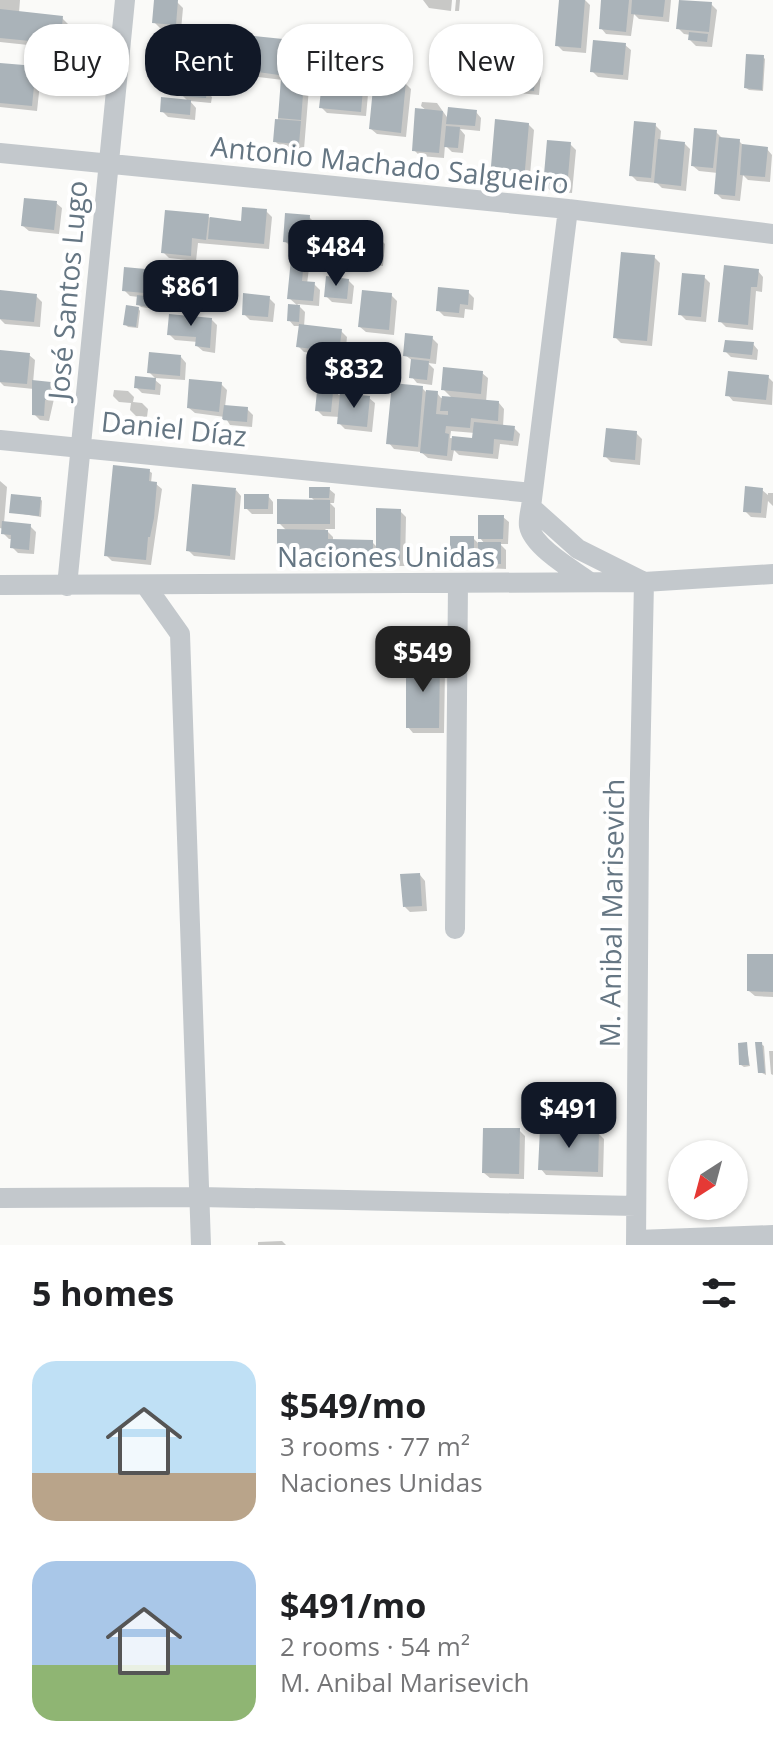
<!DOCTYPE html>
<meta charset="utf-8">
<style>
:root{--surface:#fff;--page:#f2f2f2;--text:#202124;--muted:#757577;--accent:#111827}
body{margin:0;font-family:"Open Sans",sans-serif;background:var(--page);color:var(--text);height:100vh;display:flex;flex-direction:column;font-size:30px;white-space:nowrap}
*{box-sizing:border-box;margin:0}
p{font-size:26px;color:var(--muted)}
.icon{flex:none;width:44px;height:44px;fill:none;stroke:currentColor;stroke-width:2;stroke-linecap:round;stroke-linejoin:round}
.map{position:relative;height:1245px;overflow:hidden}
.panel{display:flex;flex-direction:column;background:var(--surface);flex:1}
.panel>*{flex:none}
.top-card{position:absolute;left:24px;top:24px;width:726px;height:72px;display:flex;gap:16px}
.needle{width:52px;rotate:216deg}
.tools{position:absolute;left:668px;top:1140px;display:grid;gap:16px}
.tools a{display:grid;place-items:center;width:80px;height:80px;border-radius:50%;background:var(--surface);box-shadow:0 2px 6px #0004;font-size:40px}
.price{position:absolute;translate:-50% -68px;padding:0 18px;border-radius:16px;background:var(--accent);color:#fff;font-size:26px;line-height:52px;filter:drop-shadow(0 2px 4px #0008)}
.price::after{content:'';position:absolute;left:50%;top:48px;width:24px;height:18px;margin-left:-12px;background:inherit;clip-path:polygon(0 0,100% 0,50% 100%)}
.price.selected{background:#222;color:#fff}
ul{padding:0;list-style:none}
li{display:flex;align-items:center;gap:24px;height:200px;padding:0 32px}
li span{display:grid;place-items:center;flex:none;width:224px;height:160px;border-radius:24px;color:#555}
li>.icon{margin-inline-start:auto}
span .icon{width:96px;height:96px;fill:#fffc;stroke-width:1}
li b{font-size:34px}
h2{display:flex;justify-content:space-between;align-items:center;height:96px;padding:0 32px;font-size:34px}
.tag{padding:0 28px;border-radius:32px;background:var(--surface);box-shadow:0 2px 6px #0004;font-size:28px;line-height:72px}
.tag.selected{background:var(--accent);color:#fff}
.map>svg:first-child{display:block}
</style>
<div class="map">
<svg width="773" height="1245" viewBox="0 0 773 1245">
<rect width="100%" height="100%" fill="#fafaf8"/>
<path fill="#0003" fill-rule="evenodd" d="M0,0H20L19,13L62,18L68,24L66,49L0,42Z
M423,0H452L451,11L429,8Z
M456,0H460L459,11H455Z
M561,0H585L590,5L586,53L563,51L557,45Z
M603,0H671L669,22L639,19L634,14L631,36L606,34L601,28Z
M177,2L183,8L181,30L160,28L154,22Z
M711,4L717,10L712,47L696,46L690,40L691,35L684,34L678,28Z
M282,41L288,47L284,81L303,82L309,88L304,149L281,147L275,141L283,80L258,77L252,71Z
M366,45L372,51L366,116L327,113L321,107L333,77L334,64L326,58Z
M625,45L631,50L628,80L598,77L592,71Z
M196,46L202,52L200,68L182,67L176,61Z
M763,57L765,59L763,91L749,90L746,88Z
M0,65L35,68L41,74L37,111L0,107Z
M535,68L541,74L539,95L498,91L492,85Z
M208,76L214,82L213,91L205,90L212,97L211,103L190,101L196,108L195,120L168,117L162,111L189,102L182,95L191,90L184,83Z
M405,83L411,89L406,137L377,134L371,129Z
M422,102L437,103L449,120L476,112L481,118L480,131L460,129L465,135L463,153L452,152L445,145L444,158L420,156L414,150L427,111L421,106Z
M528,124L534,130L529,186L497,183L492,177Z
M655,125L661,131L660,141L685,144L690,149L686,191L662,188L657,183L637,181L631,175Z
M716,132L722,138L739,141L745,147L767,149L772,155L770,182L748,180L743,175L740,201L722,199L716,193L718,173L699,171L693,166Z
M570,144L576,150L572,193L551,191L545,185Z
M56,203L62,208L59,234L29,231L23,226Z
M266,211L272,217L269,249L198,243L196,261L169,258L163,252L208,216L212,220L243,223Z
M309,217L315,223L313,249L291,247L285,241Z
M353,227L359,236L379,238L385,244L383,266L364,264L358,259V253L332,251L327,245Z
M654,257L660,263L652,346L621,343L615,337Z
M303,262L309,268L307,284H314L320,290L319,306L297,304L305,312L304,327L341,331L347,337L345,357L304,352L298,346L301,326H294L289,320L298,306L289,298Z
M758,271L763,277L762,292L756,291L753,330L726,327L721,322Z
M177,274L183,280L182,292L174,291L175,312L141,307L138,304L139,297L130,296L124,290Z
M704,277L710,283L706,322L686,320L680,314Z
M348,280L354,286L352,304L332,302L326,296Z
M468,292L474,298L473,310L465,309L464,318L444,316L438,310Z
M391,295L397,301L394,335L366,332L360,327Z
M36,296L42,302L40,327L5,324L0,319V307Z
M269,298L275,304L273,322L250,320L244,314Z
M138,308L140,311L138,328L128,327L125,324Z
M212,320L217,325L215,353L203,351L197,346L198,342L175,340L169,334Z
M432,338L438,344L436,364L428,363L434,369L432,385L417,383L412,377L413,361L405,355Z
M753,344L758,350L757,360L731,357L726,352Z
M29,355L35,360L33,383L50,384L56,390L49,421L40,420L34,414V389L4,386L0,382V360Z
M181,357L186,363L185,380L155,378L149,372Z
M482,373L488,378L486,402L499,403L504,409L503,427L514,428L520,434L518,446L500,444L498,459L459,455L454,450L452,461L428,458L421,452L394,449L389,443L422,388L426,392L437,393L441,398L453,399L443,389ZM451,431L475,433L474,440L450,438Z
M768,377L773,382L772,405L733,401L728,395Z
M155,380L161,385L160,395L142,393L136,387Z
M221,384L227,390L225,407L247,409L253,415L252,427L230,425L225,417L195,413L189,408Z
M333,384L339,390L338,395L369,398L375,403L372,432L345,429L339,423L340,417L323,416L317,410Z
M114,390L128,391L134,397L133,402L142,403L148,409L147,417L136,416L130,410L131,403L119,402L113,396Z
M636,433L642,439L640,465L611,462L605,456Z
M149,471L152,473L151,483L156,484L162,489L151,565L112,561L106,555Z
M0,481L7,487L4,523L30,526L36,532L34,554L18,553L12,547L13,539H9L3,533V529L0,528Z
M329,489L335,494L334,503H330L335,508V529H325L333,537V541L372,542L378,548L400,511L406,517L405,566H384L378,560V565L284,564L279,558L287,531L279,523L316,502L311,497Z
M236,490L241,496L235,560L194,556L188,550Z
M762,490L768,495V493H773V506L768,501L766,518L751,517L745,511Z
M268,496L273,502V514H252L246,508Z
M40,498L42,501L41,517L11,512Z
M503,517L509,522L508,544H500L506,550V569L486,568L479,561V565H458L452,559L473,538L479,544H485L480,538Z
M439,663L445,669L444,733H413L408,727Z
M420,875L425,881L427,911L410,912L405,907Z
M773,956V997L755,996L749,991Z
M746,1044L750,1066L744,1067L741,1065Z
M761,1044L764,1046L766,1075L760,1072Z
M769,1051H773V1075L771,1074Z
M519,1130L525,1136L524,1179L490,1178L484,1173Z
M598,1133L604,1139L603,1177L546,1175L541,1169Z
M282,1241L286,1245H258V1242Z"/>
<path fill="#aab3b9" d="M154,0H178L176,25L152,23Z
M559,0H585L581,48L555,46Z
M601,0H629L626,32L599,29Z
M632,0H665L663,17L631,14Z
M679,0L712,2L709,32L676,29Z
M0,9L63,16L60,44L0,38Z
M689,32L708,34L707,42L688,40Z
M254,36L283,39L279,75L250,71Z
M326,39L367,43L361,112L319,108L323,74L331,75L333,59H324Z
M593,40L626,43L623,75L590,72Z
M175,42L197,44L195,64L174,62Z
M746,54L764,55L762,90L744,88Z
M492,62L536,66L534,91L490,86Z
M0,63L36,66L32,106L0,103Z
M183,72L209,74L208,86L182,84Z
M281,78L304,81L301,120L278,118Z
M374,78L406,81L401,133L369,129Z
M181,87L207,89L206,98L180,96Z
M161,97L191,100L190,115L160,112Z
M448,107L477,110L475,126L446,124Z
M415,108L443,111L439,153L412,151Z
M275,119L301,121L299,144L273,142Z
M495,119L529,123L524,181L490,178Z
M634,121L656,123L651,178L629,176Z
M446,126L460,127L458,148L444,147Z
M694,128L717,130L713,168L691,166Z
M719,137L740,139L735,196L714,194Z
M658,139L685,142L681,186L654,183Z
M547,140L571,142L567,188L543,186Z
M742,144L768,147L765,177L740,175Z
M24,198L57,201L54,230L21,226Z
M242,207L267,209L264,244L208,239L210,217L241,221Z
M165,210L209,214L206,240L192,238L191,256L161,253Z
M285,213L310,215L308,245L283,242Z
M327,223L354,225L351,248L325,246Z
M358,234L380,236L378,262L356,259Z
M621,252L655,255L647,341L613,338Z
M291,259L304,260L302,281L315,282L313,301L287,299Z
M724,265L759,269L757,287H751L748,325L718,322Z
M124,267L178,272L177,288L169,286L168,295L122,291Z
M682,273L705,275L701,317L678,315Z
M326,276L349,279L347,299L324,297Z
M438,287L469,290L468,305L460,304L459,313L436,311Z
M0,290L37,294L34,322L0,319Z
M362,290L392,293L389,330L358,327Z
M243,293L270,296L268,317L242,315Z
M137,295L174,300L173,310L136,305Z
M288,304L300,305L299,322L287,321Z
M126,305L139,307L136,327L123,325Z
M169,314L212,318L210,348L195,346L196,337L167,335Z
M299,324L342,329L339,352L296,347Z
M405,333L433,336L430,359L403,356Z
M725,340L754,342L752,355L723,352Z
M0,350L30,353L27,384L0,382Z
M149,352L181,355L180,376L147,373Z
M411,359L429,361L427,380L409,378Z
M443,367L483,371L481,394L441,390Z
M728,371L769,375L766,400L725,396Z
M135,376L156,378L155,390L134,388Z
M189,379L222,382L219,412L187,408Z
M32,380L51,382L49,400H45L44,416L32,415Z
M318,381L334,382L331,412L315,411Z
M392,383L423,386L418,447L386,444Z
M426,390L438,391L436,414L448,415V411H440L442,396L499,401L498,421L471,418L470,428L446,426L445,433L449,434L447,456L420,453Z
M340,393L370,396L367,427L337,424Z
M224,405L248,407L247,422L222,420Z
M474,422L515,426L513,441L494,439L493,454L451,450L452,436L472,438Z
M606,428L637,431L635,460L603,457Z
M113,465L150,469L149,481L157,482L154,518L150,537H148L146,560L104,556Z
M192,484L236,488L230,556L186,551Z
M745,486L763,488L761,513L743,512Z
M309,487H330L329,498H309Z
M11,494L41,497L39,516L9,513Z
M244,494H269L268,509H244Z
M277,499L330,500V524H277Z
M376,508L401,509L400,561H376Z
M478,515H504L503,539H478Z
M2,521L31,524L29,550L10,548L11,535L1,534Z
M277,529L328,530V539L373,540V560L277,559Z
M450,536H474V560H450Z
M478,542H501V564L478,563Z
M406,661H440L439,728H406Z
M420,873L422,906L403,907L400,874Z
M747,954H773V992L747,991Z
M747,1042L749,1065H739L738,1043Z
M755,1042H762L765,1073H758Z
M483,1128H520L519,1174L482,1173Z
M540,1128L599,1131L598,1172L538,1170Z"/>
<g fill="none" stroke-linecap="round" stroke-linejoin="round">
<path stroke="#c3c8cc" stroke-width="20" d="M0,153L568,209L773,234
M568,209L531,507L578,549L644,582L639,822L636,1245
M0,440L532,493
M531,507C530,512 528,521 529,526C533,547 573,570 590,582
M0,585L644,582L773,574
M67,586L125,0
M146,586L180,634L201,1245
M455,929L458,583
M0,1198L200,1197L636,1206
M637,1240L773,1235"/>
</g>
<g text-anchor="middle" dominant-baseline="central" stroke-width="8" stroke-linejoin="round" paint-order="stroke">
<g font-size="28" fill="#657683" stroke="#fff">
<text transform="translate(390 164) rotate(6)">Antonio Machado Salgueiro</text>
<text transform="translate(67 290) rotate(-85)">José Santos Lugo</text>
<text transform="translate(174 428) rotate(6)">Daniel Díaz</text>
<text x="386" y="556">Naciones Unidas</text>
<text transform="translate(611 913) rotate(-89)">M. Anibal Marisevich</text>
</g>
</g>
</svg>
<div class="tools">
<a><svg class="needle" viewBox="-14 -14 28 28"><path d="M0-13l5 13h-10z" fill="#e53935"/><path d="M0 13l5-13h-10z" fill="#757577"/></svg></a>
</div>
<b class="price" style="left:336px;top:288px">$484</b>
<b class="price" style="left:191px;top:328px">$861</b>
<b class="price" style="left:354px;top:410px">$832</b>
<b class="price selected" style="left:423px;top:694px">$549</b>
<b class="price" style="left:569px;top:1150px">$491</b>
<div class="top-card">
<a class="tag">Buy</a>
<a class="tag selected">Rent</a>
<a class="tag">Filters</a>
<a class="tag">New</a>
</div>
</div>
<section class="panel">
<h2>5 homes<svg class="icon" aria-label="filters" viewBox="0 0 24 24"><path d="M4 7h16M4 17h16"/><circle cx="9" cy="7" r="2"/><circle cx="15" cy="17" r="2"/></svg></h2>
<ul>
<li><span style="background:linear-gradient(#bfe0f5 70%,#b9a48a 0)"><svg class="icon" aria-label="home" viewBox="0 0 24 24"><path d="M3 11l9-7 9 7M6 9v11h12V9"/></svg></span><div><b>$549/mo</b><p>3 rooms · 77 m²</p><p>Naciones Unidas</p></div></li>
<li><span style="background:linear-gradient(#a9c7e8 65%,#8fb573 0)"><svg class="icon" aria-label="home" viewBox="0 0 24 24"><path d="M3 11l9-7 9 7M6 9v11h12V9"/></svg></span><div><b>$491/mo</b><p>2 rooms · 54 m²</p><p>M. Anibal Marisevich</p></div></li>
</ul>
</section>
